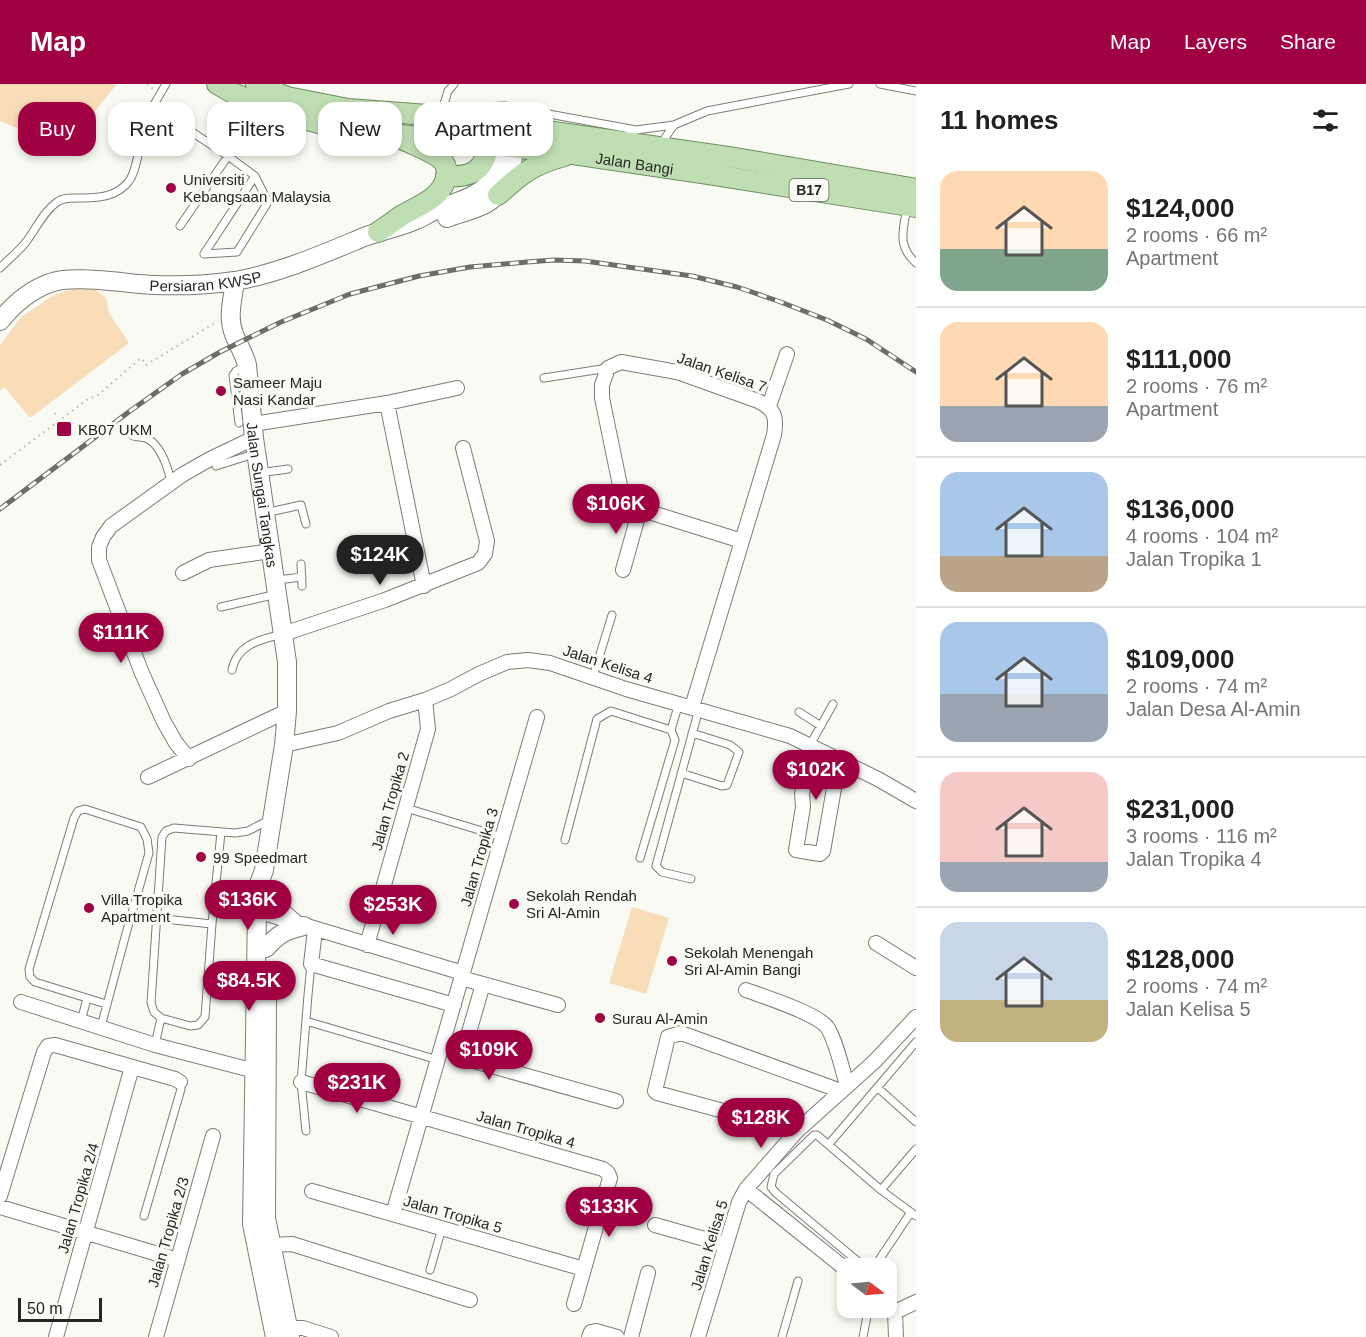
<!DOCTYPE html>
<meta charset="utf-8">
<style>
:root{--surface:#fff;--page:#f2f2f2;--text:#202124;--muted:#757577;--line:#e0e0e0;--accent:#9f0143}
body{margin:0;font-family:Helvetica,sans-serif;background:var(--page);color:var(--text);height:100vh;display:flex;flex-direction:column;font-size:22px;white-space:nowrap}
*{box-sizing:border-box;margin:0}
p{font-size:20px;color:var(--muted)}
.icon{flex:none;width:33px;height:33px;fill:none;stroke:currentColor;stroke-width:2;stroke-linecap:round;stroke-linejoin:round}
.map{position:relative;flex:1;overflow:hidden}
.panel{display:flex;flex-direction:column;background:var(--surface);width:450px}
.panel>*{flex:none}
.top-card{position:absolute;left:18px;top:18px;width:570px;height:54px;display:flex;gap:12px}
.needle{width:39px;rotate:106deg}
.fabs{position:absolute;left:837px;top:1174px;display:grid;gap:12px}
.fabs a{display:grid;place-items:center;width:60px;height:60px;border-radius:12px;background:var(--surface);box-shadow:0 3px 9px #0003;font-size:30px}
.scale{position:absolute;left:18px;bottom:15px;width:84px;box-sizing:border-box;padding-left:6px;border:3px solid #252623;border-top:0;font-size:16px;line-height:21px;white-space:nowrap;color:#252623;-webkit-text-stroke:4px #f8faf3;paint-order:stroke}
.price{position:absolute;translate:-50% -51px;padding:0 14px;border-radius:21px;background:var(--accent);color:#fff;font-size:20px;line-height:39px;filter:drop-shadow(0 2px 3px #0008)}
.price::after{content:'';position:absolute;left:50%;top:36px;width:18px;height:14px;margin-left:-9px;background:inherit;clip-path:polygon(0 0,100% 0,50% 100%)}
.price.selected{background:#222;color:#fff}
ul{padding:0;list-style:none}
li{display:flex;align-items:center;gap:18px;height:150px;padding:0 24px}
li+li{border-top:2px solid var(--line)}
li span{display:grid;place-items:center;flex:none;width:168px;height:120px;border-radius:18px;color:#555}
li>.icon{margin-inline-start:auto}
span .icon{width:72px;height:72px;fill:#fffc;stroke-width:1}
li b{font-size:26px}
h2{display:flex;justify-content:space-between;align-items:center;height:72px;padding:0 24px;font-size:26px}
.tag{padding:0 21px;border-radius:18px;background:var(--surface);box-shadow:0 3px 9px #0003;font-size:21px;line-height:54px}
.tag.selected{background:var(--accent);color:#fff}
header{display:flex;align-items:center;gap:36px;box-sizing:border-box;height:84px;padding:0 30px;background:var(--accent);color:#fff}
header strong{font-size:28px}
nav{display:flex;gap:33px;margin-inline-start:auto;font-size:21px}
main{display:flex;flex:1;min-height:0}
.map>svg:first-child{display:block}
</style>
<header>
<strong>Map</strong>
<nav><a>Map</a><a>Layers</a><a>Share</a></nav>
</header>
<main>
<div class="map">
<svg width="916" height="1253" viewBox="0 0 916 1253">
<rect width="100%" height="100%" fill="#f8faf3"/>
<path fill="#f9dcb8" d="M0,0H117L78,48L50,58L0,37Z
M75,204H94L106,214L109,229L129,259L30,334L4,303L0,307V261L21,233L54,211Z
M632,823L669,834L646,910L609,899Z"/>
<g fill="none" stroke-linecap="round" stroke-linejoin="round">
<g stroke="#7c7d77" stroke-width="9">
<path id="lane" d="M880,0L916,7
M153,22L228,72L255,92L268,118L237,168L204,170
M441,30L448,7L454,0
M470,32L480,23L505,22L636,46
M622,54L636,46L674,41L707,27L849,0
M660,61L674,41
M907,124C903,146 897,162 916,179
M180,142L228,72
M204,170L255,92
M0,184C9,175 19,167 26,158C36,145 43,128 57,118C64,113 75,114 83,114C100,114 118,112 129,97C137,87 140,58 143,45C148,29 158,14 166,0
M544,294L608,284
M239,339L233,291L236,287L244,282
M133,352C137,353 144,353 148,355C161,362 168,384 171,398
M216,382L254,370
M259,389L288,385
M265,429L301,421L306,440
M301,480L302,502
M277,496L302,493
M221,523L277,510
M232,586C237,560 260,556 282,550
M593,593L612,531
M799,628L821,642
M810,661L833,620
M681,689L722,702L727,701L739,668L730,661L692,649
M406,724L502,753
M565,756L597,635L611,627L671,646L679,619
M640,774L675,656L671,646
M691,795L662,788L656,782L699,625
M155,834L212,840
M161,934L154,928L151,919L162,753L166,747L174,744L235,749L248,747L269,736
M81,937L87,915
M306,937L438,976
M101,943C116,885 132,827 149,769L147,755L141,743L85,725L78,727L74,734L29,885L30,893L35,898L106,920
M155,961L161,934L190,942L198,941L205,933L212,840L221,748
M878,1004L916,1038
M306,1047L301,998L308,911L311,880
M829,1060L916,958
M881,1106L916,1065
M144,1132L181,1005L180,998
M867,1185L776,1109L771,1103L774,1090L814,1051H817L881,1106L916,1132
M873,1185L911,1128
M430,1186L442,1144
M782,1253L798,1197
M863,1253L868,1227L871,1224"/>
</g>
<g stroke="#7c7d77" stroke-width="16">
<path id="street" d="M387,319L424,502
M769,322L787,270
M253,340L387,319L457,304
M623,486L640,425
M183,489L209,476L271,467
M283,550L385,516L478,479L485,470L487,457L463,364
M692,623L774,351C777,333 775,325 758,317L677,288L621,278L608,284L602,301V314L623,416L630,422L742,457
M284,661L338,649L389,627L425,616L451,605L479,590L507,578L528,576L550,579L626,605L790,652L878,695L916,717
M815,664L802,709L803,723L796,766L820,770L823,767L839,676
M189,675L176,659L164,638L141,587L99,476V463L103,453L111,442L182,391L210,375L254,354
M148,693L287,627
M257,827L463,889
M315,846L311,880L454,921
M876,859L916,884
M367,861L428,645L425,616
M461,894L558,921
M483,900L465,962L467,973L474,977L616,1017
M746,906C765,913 816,929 827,943C836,956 842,985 847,1001
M21,918L155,961L263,989
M301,998L603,1085L608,1089L610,1094L574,1220
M797,1047L657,1009L655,1007L668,953L681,949L841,1007
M746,1105L848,1187
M312,1107L584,1185
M0,1112L44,968L48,962L55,961L175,995L180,998
M0,1123L178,1176
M393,1130L537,633
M655,1141L726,1161
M271,1161L292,1160L470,1216
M895,1228L896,1253
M895,1228L916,1218
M288,1244H303L331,1253
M56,1253L132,983
M156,1253L213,1052
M589,1253L591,1248L596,1247L617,1253
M631,1253L648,1189
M698,1253L739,1118L746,1105L797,1047L875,977L916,933"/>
</g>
<g stroke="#7c7d77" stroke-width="20">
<g id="secondary">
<path d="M447,134C460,129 475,126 487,119C510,106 513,74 517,51"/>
<path id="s1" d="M235,197C233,214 227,233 234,250C238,261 244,269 247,281L254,354L287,578V627L284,661L264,786L259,800L257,827L252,1140L275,1253"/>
<path id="s2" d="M0,237C13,221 30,206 50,199C73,190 127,200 154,201C181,202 209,201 235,197C280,189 323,170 364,153C381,147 400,143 416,136C423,133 429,129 436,126C452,119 472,115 485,103C499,90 503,66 505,49"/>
<path d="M269,807L276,823L294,839"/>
<path d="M266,864C278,850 286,846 304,842"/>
<path d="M267,913L266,1134L290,1253"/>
</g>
</g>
<g stroke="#6e8f5f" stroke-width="22">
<g id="primary">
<path id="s3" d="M217,0L233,9L281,29L338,44L573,70L702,89L916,123"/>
<path d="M256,0L287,13L348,25L441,32L506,41L735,74L916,105"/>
<path d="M446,92C482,95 486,78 492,47"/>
<path d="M498,111C522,89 532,81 564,72"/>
<path d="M378,148C386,143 394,137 401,132C419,121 439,116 446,95C448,88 447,83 443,77C433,67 415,62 402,55"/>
</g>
</g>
<path stroke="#b7b8b2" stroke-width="2" stroke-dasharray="1.5 4.5" stroke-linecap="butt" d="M147,0L153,5
M55,329L58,334
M0,381L88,315L98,311L141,274L146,281L218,237"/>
<use href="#lane" stroke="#fff" stroke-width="7"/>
<use href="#street" stroke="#fff" stroke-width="14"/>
<use href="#secondary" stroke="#fff" stroke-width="18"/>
<use href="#primary" stroke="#bfdeb3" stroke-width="20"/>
<g stroke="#6b6d68" stroke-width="5">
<path id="rail" d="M0,425L130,327L182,290L220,268L281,238L350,210L419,192L470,183L527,178L554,176L585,177L692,192L737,203L778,217L827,236L866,255L916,288"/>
</g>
<use href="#rail" stroke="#f8faf3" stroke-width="3" stroke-dasharray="9" stroke-linecap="butt"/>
</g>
<g fill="#9f0143" stroke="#f8faf3" stroke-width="2">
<circle cx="171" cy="104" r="6"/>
<circle cx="221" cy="307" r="6"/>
<rect x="56" y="337" width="16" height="16" rx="3"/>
<circle cx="201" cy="773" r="6"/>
<circle cx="514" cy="820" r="6"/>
<circle cx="89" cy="824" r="6"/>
<circle cx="672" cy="877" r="6"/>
<circle cx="600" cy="934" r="6"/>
</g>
<g text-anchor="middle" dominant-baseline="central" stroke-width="6" stroke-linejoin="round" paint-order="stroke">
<rect fill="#f8faf3" stroke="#646661" stroke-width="1.5" x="789.5" y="95" width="39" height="22" rx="4.5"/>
<g font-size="14" font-weight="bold" fill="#252623">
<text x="809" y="106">B17</text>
</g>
<g font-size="15" fill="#252623" stroke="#f8faf3">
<text stroke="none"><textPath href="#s3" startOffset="428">Jalan Bangi</textPath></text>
<text stroke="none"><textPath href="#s2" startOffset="220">Persiaran KWSP</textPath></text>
<text transform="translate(722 288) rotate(19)">Jalan Kelisa 7</text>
<text stroke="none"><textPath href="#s1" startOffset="218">Jalan Sungai Tangkas</textPath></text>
<text transform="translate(608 580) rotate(18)">Jalan Kelisa 4</text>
<text transform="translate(390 717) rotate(-74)">Jalan Tropika 2</text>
<text transform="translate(479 773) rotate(-74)">Jalan Tropika 3</text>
<text transform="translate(526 1045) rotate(16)">Jalan Tropika 4</text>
<text transform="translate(78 1114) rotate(-74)">Jalan Tropika 2/4</text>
<text transform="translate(453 1130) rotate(16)">Jalan Tropika 5</text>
<text transform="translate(168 1148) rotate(-74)">Jalan Tropika 2/3</text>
<text transform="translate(709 1161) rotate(-73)">Jalan Kelisa 5</text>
</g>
<g font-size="15" fill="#252623" stroke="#f8faf3" text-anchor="start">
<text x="183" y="95">Universiti<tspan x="183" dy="17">Kebangsaan Malaysia</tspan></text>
<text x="233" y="298">Sameer Maju<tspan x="233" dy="17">Nasi Kandar</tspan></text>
<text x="78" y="345">KB07 UKM</text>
<text x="213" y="773">99 Speedmart</text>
<text x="526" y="811">Sekolah Rendah<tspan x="526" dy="17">Sri Al-Amin</tspan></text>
<text x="101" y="815">Villa Tropika<tspan x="101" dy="17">Apartment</tspan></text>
<text x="684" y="868">Sekolah Menengah<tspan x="684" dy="17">Sri Al-Amin Bangi</tspan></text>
<text x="612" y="934">Surau Al-Amin</text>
</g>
</g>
</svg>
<div class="fabs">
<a><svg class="needle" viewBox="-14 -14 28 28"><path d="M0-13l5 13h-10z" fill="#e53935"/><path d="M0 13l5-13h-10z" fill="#757577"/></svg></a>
</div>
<div class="scale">50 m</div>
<b class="price" style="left:616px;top:451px">$106K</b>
<b class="price selected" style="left:380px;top:502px">$124K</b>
<b class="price" style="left:121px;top:580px">$111K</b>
<b class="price" style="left:816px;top:717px">$102K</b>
<b class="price" style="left:248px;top:847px">$136K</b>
<b class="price" style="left:393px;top:852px">$253K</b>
<b class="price" style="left:249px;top:928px">$84.5K</b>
<b class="price" style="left:489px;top:997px">$109K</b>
<b class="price" style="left:357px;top:1030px">$231K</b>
<b class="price" style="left:761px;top:1065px">$128K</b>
<b class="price" style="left:609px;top:1154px">$133K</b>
<div class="top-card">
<a class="tag selected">Buy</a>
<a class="tag">Rent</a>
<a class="tag">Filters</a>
<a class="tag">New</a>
<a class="tag">Apartment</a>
</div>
</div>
<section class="panel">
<h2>11 homes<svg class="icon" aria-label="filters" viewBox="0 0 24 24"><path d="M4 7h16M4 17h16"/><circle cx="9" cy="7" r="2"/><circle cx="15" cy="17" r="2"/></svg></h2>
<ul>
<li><span style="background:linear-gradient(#ffd9b3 65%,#7fa58c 0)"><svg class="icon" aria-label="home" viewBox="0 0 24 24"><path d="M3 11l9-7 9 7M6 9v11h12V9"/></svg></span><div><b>$124,000</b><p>2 rooms · 66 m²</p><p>Apartment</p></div></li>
<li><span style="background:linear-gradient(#ffd9b3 70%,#9aa5b1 0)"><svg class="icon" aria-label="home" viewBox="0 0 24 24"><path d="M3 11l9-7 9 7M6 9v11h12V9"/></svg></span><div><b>$111,000</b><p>2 rooms · 76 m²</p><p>Apartment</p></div></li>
<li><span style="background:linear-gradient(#a9c7e8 70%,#b9a48a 0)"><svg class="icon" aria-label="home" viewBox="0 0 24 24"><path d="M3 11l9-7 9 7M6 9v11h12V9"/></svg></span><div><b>$136,000</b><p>4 rooms · 104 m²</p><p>Jalan Tropika 1</p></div></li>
<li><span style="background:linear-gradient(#a9c7e8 60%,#9aa5b1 0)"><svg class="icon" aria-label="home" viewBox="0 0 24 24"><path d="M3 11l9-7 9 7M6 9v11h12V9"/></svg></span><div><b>$109,000</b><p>2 rooms · 74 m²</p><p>Jalan Desa Al-Amin</p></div></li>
<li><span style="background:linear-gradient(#f6c9c9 75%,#9aa5b1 0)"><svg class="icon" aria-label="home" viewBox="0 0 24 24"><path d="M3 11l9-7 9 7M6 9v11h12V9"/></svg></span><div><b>$231,000</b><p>3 rooms · 116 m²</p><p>Jalan Tropika 4</p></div></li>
<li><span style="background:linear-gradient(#c9d6e8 65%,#c2b280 0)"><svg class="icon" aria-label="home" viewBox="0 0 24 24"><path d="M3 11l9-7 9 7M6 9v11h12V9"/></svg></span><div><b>$128,000</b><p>2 rooms · 74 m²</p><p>Jalan Kelisa 5</p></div></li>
</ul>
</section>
</main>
